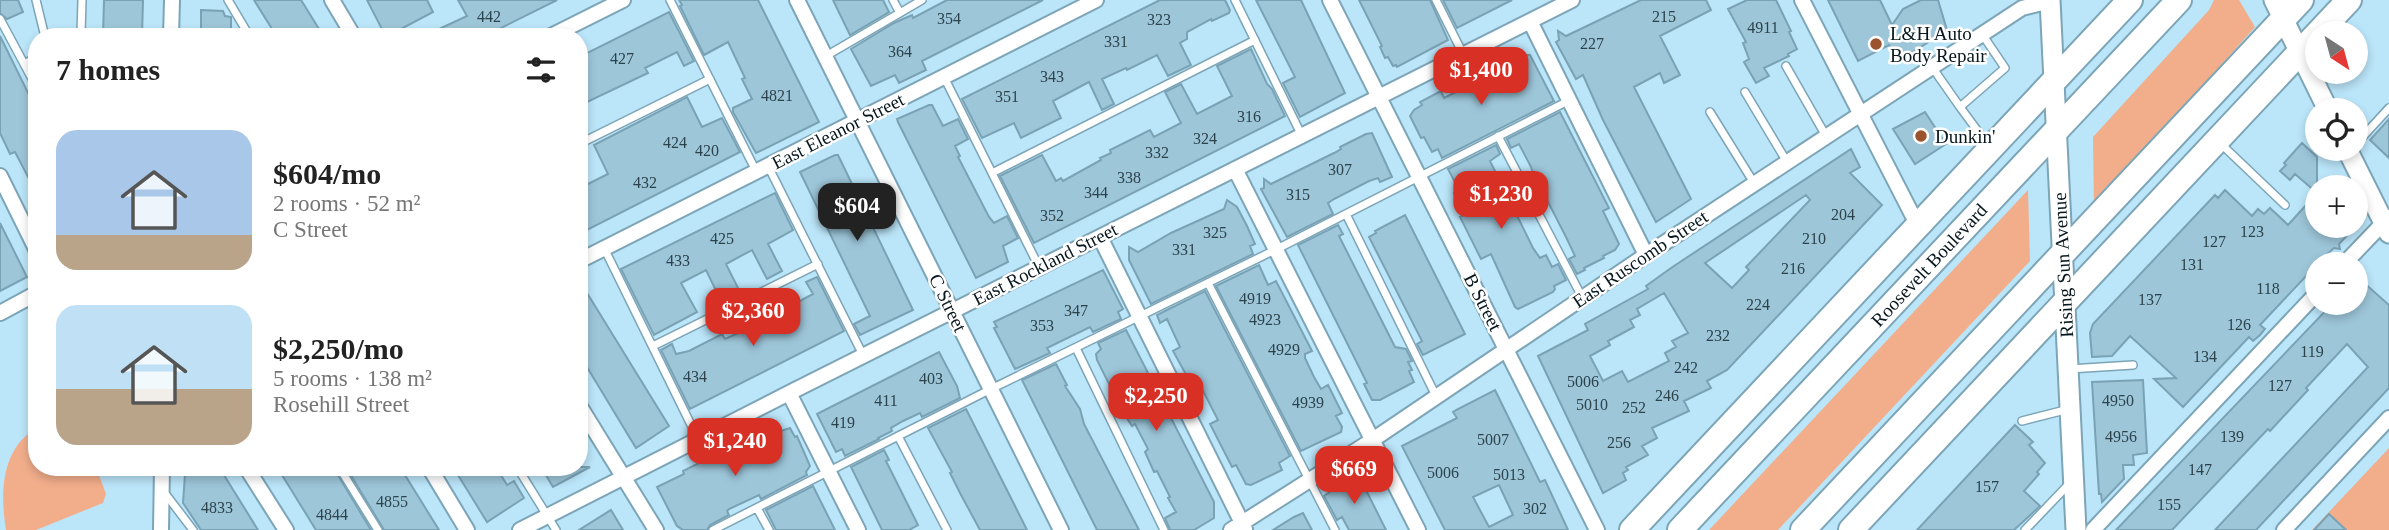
<!DOCTYPE html>
<meta charset="utf-8">
<style>
:root{--surface:#fff;--page:#f2f2f2;--text:#222;--muted:#767676;--accent:#d93025}
body{margin:0;font-family:Georgia,serif;background:var(--page);color:var(--text);height:100vh;display:flex;flex-direction:column;font-size:26px;white-space:nowrap}
*{box-sizing:border-box;margin:0}
p{font-size:23px;color:var(--muted)}
.icon{flex:none;width:38px;height:38px;fill:none;stroke:currentColor;stroke-width:2;stroke-linecap:round;stroke-linejoin:round}
.map{position:relative;flex:1;overflow:hidden}
.panel{position:absolute;left:28px;top:28px;width:560px;height:448px;display:flex;flex-direction:column;background:var(--surface);border-radius:28px;box-shadow:0 4px 10px #0003}
.panel>*{flex:none}
.needle{width:46px;rotate:144deg}
.tools{position:absolute;left:2305px;top:21px;display:grid;gap:14px}
.tools a{display:grid;place-items:center;width:63px;height:63px;border-radius:50%;background:var(--surface);box-shadow:0 4px 10px #0003;font-size:35px}
.price{position:absolute;translate:-50% -60px;padding:0 16px;border-radius:14px;background:var(--accent);color:#fff;font-size:23px;line-height:46px;filter:drop-shadow(0 2px 4px #0008)}
.price::after{content:'';position:absolute;left:50%;top:42px;width:21px;height:16px;margin-left:-10px;background:inherit;clip-path:polygon(0 0,100% 0,50% 100%)}
.price.selected{background:#222;color:#fff}
ul{padding:0;list-style:none}
li{display:flex;align-items:center;gap:21px;height:175px;padding:0 28px}
li span{display:grid;place-items:center;flex:none;width:196px;height:140px;border-radius:21px;color:#555}
li>.icon{margin-inline-start:auto}
span .icon{width:84px;height:84px;fill:#fffc;stroke-width:1}
li b{font-size:30px}
h2{display:flex;justify-content:space-between;align-items:center;height:84px;padding:0 28px;font-size:30px}
.map>svg:first-child{display:block}
</style>
<div class="map">
<svg width="2389" height="530" viewBox="0 0 2389 530">
<rect width="100%" height="100%" fill="#bbe5f9"/>
<path fill="#f2ae8b" d="M2214,0H2239L2255,27L2094,208L2093,137L2209,10Z
M2028,190L2030,261L1778,530H1709Z
M37,428V467H96L106,494L103,503L36,530H6C0,493 1,448 37,428Z
M2389,448V530H2312Z"/>
<path fill="#9dc6d9" stroke="#7aa2b5" stroke-width="2" fill-rule="evenodd" d="M0,0H18L23,12L7,19L0,13Z
M104,0H143L142,37H103Z
M254,0H301L324,37H277Z
M367,0H427L433,12L386,37Z
M458,0H557L491,33L493,37H422L467,16Z
M679,0H758L819,122L756,153L733,112V108L752,99L742,79L745,78L728,42L704,55L680,6L682,5Z
M833,0H883L889,12L850,35Z
M947,0H1043L922,61L926,70L899,83L895,75L871,86L851,49L894,23L912,15L913,18Z
M1160,0H1225L1230,10L1229,13L1212,21L1211,19L1187,32V39L1180,43L1191,65L1168,76L1157,55L1127,70L1126,68L1102,79L1114,104L1102,110L1089,82L1053,101L1061,118L1021,138L1014,123L982,138L962,99Z
M1256,0H1301L1345,93L1300,117L1283,83L1295,77Z
M1359,0H1430L1448,40L1397,67L1396,65L1393,66L1388,57L1385,58L1380,47L1382,46Z
M1443,0H1512L1457,28Z
M1641,0H1706L1711,10L1660,36L1680,75L1664,83L1660,73L1634,87L1691,199L1656,222L1603,120L1583,75L1576,79L1556,42L1559,40L1558,31L1566,36Z
M1747,0H1776L1791,31L1789,32L1797,49L1788,54L1789,56L1764,68L1769,76L1756,83L1744,62L1749,59L1743,43L1746,42L1728,9Z
M1828,0H1880L1892,25L1903,9L1921,0H1938L1947,30L1899,61L1889,45L1858,61Z
M201,10L223,11L225,16L231,17V37H201Z
M669,12L694,61L684,66L677,52L645,68L648,73L587,102L584,98L579,100V57Z
M0,36L37,111V194L15,152L10,154L0,133Z
M1251,49L1267,84L1272,89L1285,116L1034,243L1000,176L1042,155L1056,181L1061,178L1063,181L1101,160L1100,158L1111,153L1110,150L1150,130L1154,137L1181,123L1165,92L1181,84L1197,114L1232,96L1217,66Z
M1527,55H1530L1554,101L1442,158L1438,149L1432,152L1424,137L1421,138L1410,116L1414,110L1422,105L1420,102L1441,91L1444,98Z
M687,97L702,127L722,118L740,152L585,231L579,220L580,188L608,174L594,145Z
M929,105H932L943,126L958,119L968,139L955,146L960,156L958,157L989,217L994,223L1007,216L1018,238L1003,246L1008,262L976,278L898,122L897,119Z
M1560,112L1609,208L1603,211L1619,244L1615,250L1603,256L1604,258L1584,268L1585,270L1577,274L1569,259L1575,256L1566,237L1545,196L1535,191L1531,183L1533,173L1531,167L1519,144L1511,148L1507,139Z
M1925,112L1946,144L1915,164L1893,129Z
M2389,119V158L2370,140Z
M1372,133L1392,177L1380,182L1378,178L1369,181L1334,199L1328,203L1333,214L1287,237L1261,189L1264,188V179L1271,184L1334,153L1341,149L1340,147L1366,134Z
M2302,143L2317,157V226H2356L2339,244L2340,249L2334,248L2325,256L2260,325L2265,329L2260,335L2253,341L2249,337L2183,407L2154,379L2176,378L2130,336L2112,356L2092,357L2090,333L2093,324L2215,195L2218,198L2225,190L2252,216L2258,209L2264,214L2270,208L2288,225L2317,193L2295,174L2290,180L2280,171L2286,165L2284,163Z
M1496,145L1500,154L1490,161L1533,248L1540,258L1546,255L1552,267L1558,264L1566,280L1554,286L1555,289L1553,292L1518,309L1515,307L1491,254L1481,259L1460,217L1465,214L1454,193L1459,190L1448,169Z
M1851,149L1860,167L1850,173L1882,205L1727,370L1707,381L1711,388L1684,401L1689,411L1652,428L1657,438L1642,446L1648,455L1626,467L1628,470L1623,473L1626,480L1603,493L1538,356L1588,330L1585,324L1648,289L1646,286L1671,268ZM1806,195L1810,200L1746,267L1749,270L1732,288L1705,263ZM1664,293L1688,333L1672,341L1676,347L1665,353L1669,361L1628,382L1622,371L1603,381L1590,356L1610,345L1608,341L1634,327L1630,320L1640,315L1637,309Z
M835,155H838L913,310L860,335L854,324L870,316L800,172Z
M775,193L793,230L768,244L782,271L767,279L752,250L726,264L740,292L721,301L706,270L681,283L697,312L654,335L621,269Z
M1227,200L1237,207L1247,226L1255,244L1250,246L1253,254L1151,304L1129,260V247L1138,252L1171,233L1224,209Z
M1405,215L1465,334L1423,355L1417,344L1422,341L1369,237L1376,233L1375,231Z
M0,223L27,277L0,291Z
M1338,225L1343,234L1339,236L1395,347L1406,349L1412,361L1408,362L1412,370L1409,371L1414,382L1380,400H1372L1364,384L1367,383L1298,245Z
M1259,265L1268,285L1276,281L1312,351L1305,354V358L1314,377L1321,389L1328,385L1342,413L1336,416L1342,427L1341,432L1301,451L1216,286Z
M1103,270L1123,309L1118,312L1121,319L1093,332L1090,327L1047,348L1050,353L1015,369L994,328L997,327L994,322Z
M817,277L844,331L690,409L661,350L672,344L676,354L689,351L722,334L725,339L747,329L813,294L806,282Z
M579,280L669,426L636,448L579,354Z
M2363,282L2389,305V388L2256,530H2215L2368,367L2347,344L2306,388L2308,390L2270,431L2268,429L2172,530H2116L2333,303H2356V289Z
M1205,291L1290,456L1279,463L1282,470L1251,485L1246,484L1236,465L1232,467L1210,424L1218,420L1196,377L1189,380L1173,351L1180,347L1167,319L1160,323L1157,315Z
M1126,330L1214,502V518L1194,530H1170L1165,518L1176,512L1168,498L1170,497L1157,471L1154,472L1145,452L1148,449L1135,424L1132,426L1123,412L1097,360L1096,354L1101,349L1098,343Z
M939,352L957,386L960,398L922,417L920,413L903,421L891,428L892,431L878,438L879,439L845,456L842,449L836,452L817,414Z
M1056,364L1067,385L1065,386L1080,409L1084,424L1139,530H1097L1022,380Z
M2143,380L2147,453L2133,455L2134,465H2123L2124,479L2102,502L2101,494H2099L2092,382Z
M1495,390L1540,482L1545,480L1568,530H1445L1402,446L1457,418L1453,412L1456,410ZM1499,485L1513,515L1489,527L1473,497Z
M966,409L1013,502L1027,530H980L960,493L950,473L952,472L928,428Z
M775,425L778,432L790,428L795,437L797,436L810,466L806,472L807,475L761,499L759,495L729,509L727,511L729,515L710,525L707,530H683L677,526L657,487L684,474L683,471Z
M2015,425L2033,442L2029,445L2045,463L2037,472L2039,474L2024,491L2040,506L2014,530H1917Z
M884,450L889,460L886,461L918,525L909,530H882L851,467Z
M195,467H219L258,530H201L183,503L185,474Z
M277,467H333L371,530H316Z
M346,467H400L439,530H384Z
M453,467H496L507,485L514,481L524,498L487,522Z
M541,467H590L553,487Z
M1352,477L1353,479L1359,477L1361,480L1386,530H1349L1342,517L1337,520L1324,496L1334,489L1332,486Z
M813,486L835,530H776L766,510Z
M611,510L623,530H579Z
M1303,513L1312,530H1273L1294,517Z
M2329,514L2346,530H2314Z"/>
<g fill="none" stroke-linecap="round" stroke-linejoin="round">
<g stroke="#7ca5b7" stroke-width="10">
<path id="lane" d="M36,0L45,37
M228,0L250,37
M670,0L756,171
M893,0L900,13
M1235,0L1302,136
M1436,0L1463,54
M0,19L37,88
M74,37L81,33L82,0
M826,56L922,0
M24,64L37,57
M1786,66L1826,136
M1932,67L1960,107L2005,68L1982,34
M944,77L1039,267
M1745,92L1787,162
M1960,107L1988,145
M1710,112L1754,183
M1498,136L1582,297
M2220,143L2285,205
M579,144L710,79
M2356,144L2389,108
M768,166L863,355
M992,173L1255,40
M1346,214L1436,396
M604,248L698,439
M1208,283L1335,530
M653,346L818,264
M1076,348L1164,530
M2069,369L2133,365
M2022,421L2069,409
M898,436L947,530
M339,467L378,530
M517,467L556,530
M164,492L193,530
M757,508L769,530
M713,530L991,389L1277,249L1570,100
M2025,530L2069,484"/>
</g>
<g stroke="#7ca5b7" stroke-width="18">
<path id="street" d="M332,0L354,37
M797,0L1061,530
M1330,0L1597,530
M1802,0L1918,226
M1530,21L1646,255
M171,37L172,0
M549,37L623,0
M1235,169L1418,530
M0,176L37,251
M1100,237L1245,529
M579,261L1096,0
M2344,264L2389,217
M0,313L37,293
M789,393L858,530
M579,405L656,530
M246,467L286,530
M429,467L467,530
M161,530L162,467
M520,530L789,393L1572,0
M1231,530L1371,441L1646,255L2022,8L2050,1
M2093,530L2317,293
M2284,530L2389,418"/>
</g>
<g stroke="#7ca5b7" stroke-width="23">
<path id="secondary" d="M2050,0L2076,530
M2274,0L2328,110
M2347,149L2389,233"/>
</g>
<g stroke="#7ca5b7" stroke-width="28">
<path id="highway" d="M2318,33L2349,0
M1632,530L2130,0
M1680,530L2179,0
M1803,530L2301,0
M1851,530L2317,34"/>
</g>
<use href="#lane" stroke="#fff" stroke-width="7"/>
<use href="#street" stroke="#fff" stroke-width="14"/>
<use href="#secondary" stroke="#fff" stroke-width="19"/>
<use href="#highway" stroke="#fff" stroke-width="24"/>
</g>
<g fill="#9a532c" stroke="#fff" stroke-width="2.5">
<circle cx="1876" cy="44" r="7"/>
<circle cx="1921" cy="136" r="7"/>
</g>
<g text-anchor="middle" dominant-baseline="central" stroke-width="5" stroke-linejoin="round" paint-order="stroke">
<g font-size="16" fill="#2c434c">
<text x="489" y="16">442</text>
<text x="1664" y="16">215</text>
<text x="949" y="18">354</text>
<text x="1159" y="19">323</text>
<text x="1763" y="27">4911</text>
<text x="1116" y="41">331</text>
<text x="1592" y="43">227</text>
<text x="900" y="51">364</text>
<text x="622" y="58">427</text>
<text x="1052" y="76">343</text>
<text x="777" y="95">4821</text>
<text x="1007" y="96">351</text>
<text x="1249" y="116">316</text>
<text x="1205" y="138">324</text>
<text x="675" y="142">424</text>
<text x="707" y="150">420</text>
<text x="1157" y="152">332</text>
<text x="1340" y="169">307</text>
<text x="1129" y="177">338</text>
<text x="645" y="182">432</text>
<text x="1096" y="192">344</text>
<text x="1298" y="194">315</text>
<text x="1843" y="214">204</text>
<text x="1052" y="215">352</text>
<text x="2252" y="231">123</text>
<text x="1215" y="232">325</text>
<text x="722" y="238">425</text>
<text x="1814" y="238">210</text>
<text x="2214" y="241">127</text>
<text x="1184" y="249">331</text>
<text x="678" y="260">433</text>
<text x="2192" y="264">131</text>
<text x="1793" y="268">216</text>
<text x="2268" y="288">118</text>
<text x="1255" y="298">4919</text>
<text x="2150" y="299">137</text>
<text x="1758" y="304">224</text>
<text x="1076" y="310">347</text>
<text x="1265" y="319">4923</text>
<text x="2239" y="324">126</text>
<text x="1042" y="325">353</text>
<text x="1718" y="335">232</text>
<text x="1284" y="349">4929</text>
<text x="2312" y="351">119</text>
<text x="2205" y="356">134</text>
<text x="1686" y="367">242</text>
<text x="695" y="376">434</text>
<text x="931" y="378">403</text>
<text x="1583" y="381">5006</text>
<text x="2280" y="385">127</text>
<text x="1667" y="395">246</text>
<text x="886" y="400">411</text>
<text x="2118" y="400">4950</text>
<text x="1308" y="402">4939</text>
<text x="1592" y="404">5010</text>
<text x="1634" y="407">252</text>
<text x="843" y="422">419</text>
<text x="2121" y="436">4956</text>
<text x="2232" y="436">139</text>
<text x="1493" y="439">5007</text>
<text x="1619" y="442">256</text>
<text x="2200" y="469">147</text>
<text x="1443" y="472">5006</text>
<text x="1509" y="474">5013</text>
<text x="1987" y="486">157</text>
<text x="392" y="501">4855</text>
<text x="2169" y="504">155</text>
<text x="217" y="507">4833</text>
<text x="1535" y="508">302</text>
<text x="332" y="514">4844</text>
</g>
<g font-size="19" fill="#07171d" stroke="#fff" text-anchor="start">
<text x="1890" y="33">L&amp;H Auto<tspan x="1890" dy="22">Body Repair</tspan></text>
<text x="1935" y="136">Dunkin'</text>
</g>
<g font-size="19" fill="#07171d" stroke="#fff">
<text transform="translate(838 131) rotate(-27)">East Eleanor Street</text>
<text transform="translate(1640 259) rotate(-34)">East Ruscomb Street</text>
<text transform="translate(1045 264) rotate(-27)">East Rockland Street</text>
<text transform="translate(1929 265) rotate(-47)">Roosevelt Boulevard</text>
<text transform="translate(2063 265) rotate(-93)">Rising Sun Avenue</text>
<text transform="translate(1483 302) rotate(63)">B Street</text>
<text transform="translate(948 303) rotate(64)">C Street</text>
</g>
</g>
</svg>
<div class="tools">
<a><svg class="needle" viewBox="-14 -14 28 28"><path d="M0-13l5 13h-10z" fill="#e53935"/><path d="M0 13l5-13h-10z" fill="#767676"/></svg></a>
<a><svg class="icon" aria-label="locate" viewBox="0 0 24 24"><circle cx="12" cy="12" r="6"/><path d="M12 2v4M12 18v4M2 12h4M18 12h4"/></svg></a>
<a>+</a>
<a>−</a>
</div>
<b class="price" style="left:1481px;top:107px">$1,400</b>
<b class="price" style="left:1501px;top:231px">$1,230</b>
<b class="price selected" style="left:857px;top:243px">$604</b>
<b class="price" style="left:753px;top:348px">$2,360</b>
<b class="price" style="left:1156px;top:433px">$2,250</b>
<b class="price" style="left:735px;top:478px">$1,240</b>
<b class="price" style="left:1354px;top:506px">$669</b>
<section class="panel">
<h2>7 homes<svg class="icon" aria-label="filters" viewBox="0 0 24 24"><path d="M4 7h16M4 17h16"/><circle cx="9" cy="7" r="2"/><circle cx="15" cy="17" r="2"/></svg></h2>
<ul>
<li><span style="background:linear-gradient(#a9c7e8 75%,#b9a48a 0)"><svg class="icon" aria-label="home" viewBox="0 0 24 24"><path d="M3 11l9-7 9 7M6 9v11h12V9"/></svg></span><div><b>$604/mo</b><p>2 rooms · 52 m²</p><p>C Street</p></div></li>
<li><span style="background:linear-gradient(#bfe0f5 60%,#b9a48a 0)"><svg class="icon" aria-label="home" viewBox="0 0 24 24"><path d="M3 11l9-7 9 7M6 9v11h12V9"/></svg></span><div><b>$2,250/mo</b><p>5 rooms · 138 m²</p><p>Rosehill Street</p></div></li>
</ul>
</section>
</div>
